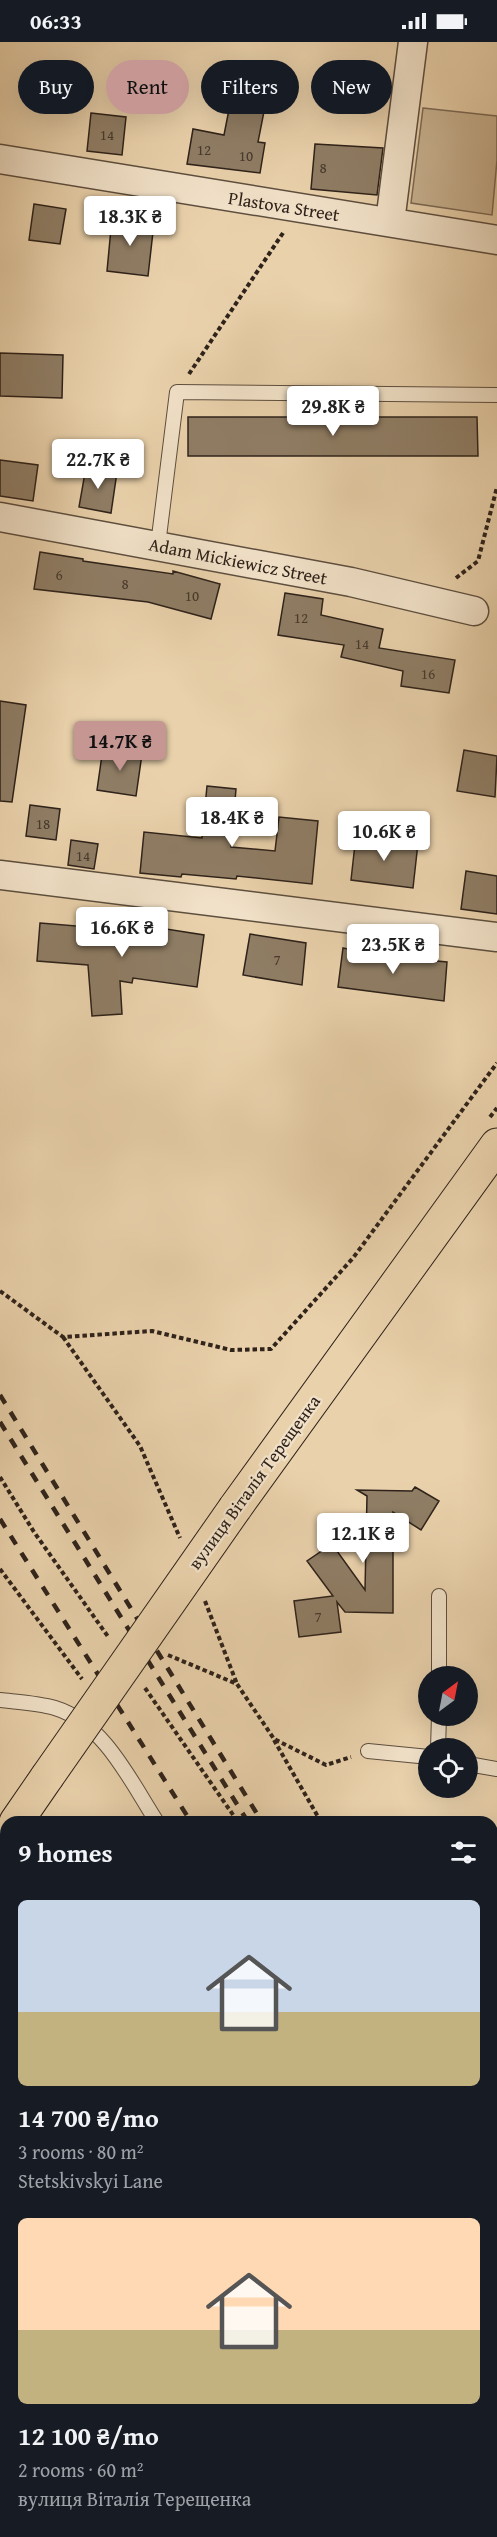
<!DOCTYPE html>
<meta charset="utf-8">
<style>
:root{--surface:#171b24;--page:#20242c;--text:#f1f3f6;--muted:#9ea1a6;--accent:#c59692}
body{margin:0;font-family:"Gentium Book Plus",serif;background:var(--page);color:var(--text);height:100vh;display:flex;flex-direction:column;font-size:22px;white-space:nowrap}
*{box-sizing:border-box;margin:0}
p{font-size:20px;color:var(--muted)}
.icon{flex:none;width:33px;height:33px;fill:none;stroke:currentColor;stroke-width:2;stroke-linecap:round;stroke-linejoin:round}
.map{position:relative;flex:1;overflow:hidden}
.sheet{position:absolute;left:0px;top:1774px;width:498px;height:722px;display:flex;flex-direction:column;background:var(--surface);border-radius:18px 18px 0 0;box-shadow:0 6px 24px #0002}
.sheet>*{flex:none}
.top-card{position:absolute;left:18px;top:18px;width:462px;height:54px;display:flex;gap:12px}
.needle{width:39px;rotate:32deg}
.buttons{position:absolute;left:418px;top:1624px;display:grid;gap:12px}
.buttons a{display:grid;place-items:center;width:60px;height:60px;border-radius:50%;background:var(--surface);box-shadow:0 6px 24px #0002;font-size:30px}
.price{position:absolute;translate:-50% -51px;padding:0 14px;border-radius:6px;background:#fff;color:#222;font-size:20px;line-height:39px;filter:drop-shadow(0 2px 3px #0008)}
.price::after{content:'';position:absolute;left:50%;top:36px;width:18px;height:14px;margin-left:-9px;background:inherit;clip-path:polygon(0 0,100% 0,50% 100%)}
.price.selected{background:var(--accent);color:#111}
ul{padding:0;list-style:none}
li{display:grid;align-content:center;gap:12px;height:318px;padding:0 18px}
li span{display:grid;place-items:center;height:186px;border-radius:9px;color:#555}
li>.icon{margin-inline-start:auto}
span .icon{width:108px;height:108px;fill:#fffc;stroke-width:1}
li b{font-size:26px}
h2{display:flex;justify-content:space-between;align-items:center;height:72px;padding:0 18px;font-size:26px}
.chip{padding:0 21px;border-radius:27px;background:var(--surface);box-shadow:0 6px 24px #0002;font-size:21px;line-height:54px}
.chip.selected{background:var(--accent);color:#111}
.status{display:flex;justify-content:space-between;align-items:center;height:42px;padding:0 30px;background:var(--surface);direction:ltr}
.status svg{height:16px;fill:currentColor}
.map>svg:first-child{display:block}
</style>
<div class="status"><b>06:33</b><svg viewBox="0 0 49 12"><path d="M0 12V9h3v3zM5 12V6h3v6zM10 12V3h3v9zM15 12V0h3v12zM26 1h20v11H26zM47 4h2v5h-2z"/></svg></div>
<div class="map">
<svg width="497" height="2495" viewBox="0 0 497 2495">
<rect width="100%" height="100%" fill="#e9d1ab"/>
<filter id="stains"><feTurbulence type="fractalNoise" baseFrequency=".00333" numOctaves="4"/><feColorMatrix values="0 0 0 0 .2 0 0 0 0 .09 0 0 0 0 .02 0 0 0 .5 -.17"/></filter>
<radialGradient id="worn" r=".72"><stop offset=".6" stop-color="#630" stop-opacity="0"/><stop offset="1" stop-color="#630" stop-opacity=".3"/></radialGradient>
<path fill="#c9b392" stroke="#7c6a56" stroke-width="1.5" d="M423,66L497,74V118L492,173L411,161Z"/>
<path fill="#8f7d65" stroke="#2e221a" stroke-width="1.5" d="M235,37L269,44L258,100L265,101L260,131L187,122L193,87L224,93Z
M91,71L126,75L122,113L87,109Z
M315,102L383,106L377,153L311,147Z
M34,162L66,167L60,202L29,198Z
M112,176L154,181L148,234L107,229Z
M0,311L63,313L62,356L0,354Z
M188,375H477L478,414H188Z
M0,418L38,423L33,459L0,454Z
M86,425L117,430L111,471L79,465Z
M40,510L83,517V519L173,532V529L220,542L211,577L148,560L34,547Z
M285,551L323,557L321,573L383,587L379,606L455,618L449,651L401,644L403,629L341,615L344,603L278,593Z
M0,659L26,663L12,760L0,759Z
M103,706L142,712L136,754L97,748Z
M464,708L497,714L495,755L457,749Z
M207,744L236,747L231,805L275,809L279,775L318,779L312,842L237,834L236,837L182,832L181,835L140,831L144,790L202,796Z
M30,763L60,767L56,798L26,794Z
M356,793L418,801L413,846L351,838Z
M71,798L98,802L94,827L68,823Z
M466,829L497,834V872L461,867Z
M40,881L100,886L101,881L159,890L160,886L204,893L197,945L133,936L132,941L120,939L122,972L92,974L88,923L37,919Z
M250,892L306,901L302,943L243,933Z
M343,906L383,914L447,920L444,959L338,945Z
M415,1445L439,1459L421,1488L393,1470V1571L345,1570L337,1560L341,1590L299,1595L294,1559L333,1554L307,1519L332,1502L365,1548L367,1454L357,1448L412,1449Z"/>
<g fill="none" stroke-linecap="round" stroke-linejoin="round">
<g stroke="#5d4e3e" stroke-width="16">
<path id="lane" d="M158,503L177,350L497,353
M439,1635V1554
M0,1658C18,1660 38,1661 55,1666C104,1681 131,1740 157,1780
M438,1707L439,1674
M368,1709L429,1715
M468,1722L497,1727
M474,2490L475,2495"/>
</g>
<g stroke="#5d4e3e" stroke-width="31">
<path id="street" d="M0,117L497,198
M390,180L413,0
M0,475L351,540L474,569
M0,833L497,895"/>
</g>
<g stroke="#2e221a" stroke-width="35">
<path id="primary" d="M235,1466L497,1103
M16,1780L47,1735
M0,1804L6,1796"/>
</g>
<path stroke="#2e221a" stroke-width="4" stroke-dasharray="4.5 3" stroke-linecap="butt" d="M189,332L283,191
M456,536L478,519L497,445
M490,1075L497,1066
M0,1249L63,1295L152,1289L231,1308L271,1307L353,1216L497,1021
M63,1295L140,1404L180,1496
M0,1435L34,1490L109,1596
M0,1527L82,1637
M205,1559L237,1642
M168,1613L237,1642L274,1697L326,1723L351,1715
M145,1646L238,1780
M274,1698L321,1780
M492,2057L497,2065
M492,2198L497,2207"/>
<use href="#lane" stroke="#f1e1c8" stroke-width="14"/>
<use href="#street" stroke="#f1e1c8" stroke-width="28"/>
<use href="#primary" stroke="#e9d1ab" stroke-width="33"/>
<path stroke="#2e221a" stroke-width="4.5" stroke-dasharray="10 10" stroke-linecap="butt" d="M0,1353L262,1780
M0,1380L248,1780
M0,1477L191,1780
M492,2153L497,2161
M492,2178L497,2187
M492,2331L497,2350
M385,2495L387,2490"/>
<g stroke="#2e221a" stroke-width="35" stroke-linecap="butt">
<path id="primary-bridge" d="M47,1735L235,1466"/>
</g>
<use href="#primary-bridge" stroke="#e9d1ab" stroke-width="33"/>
</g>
<g text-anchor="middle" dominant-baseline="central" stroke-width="4.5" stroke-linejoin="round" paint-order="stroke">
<g font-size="15" fill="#46392d">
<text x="107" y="92">14</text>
<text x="204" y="107">12</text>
<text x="246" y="113">10</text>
<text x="323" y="125">8</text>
<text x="59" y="532">6</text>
<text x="125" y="541">8</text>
<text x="192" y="553">10</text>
<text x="301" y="575">12</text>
<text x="362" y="601">14</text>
<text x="428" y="631">16</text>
<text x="43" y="781">18</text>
<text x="83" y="813">14</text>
<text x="277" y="917">7</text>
<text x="318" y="1574">7</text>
</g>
<g font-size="18" fill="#2e221a" stroke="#f1e1c8">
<text transform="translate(284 164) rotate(9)">Plastova Street</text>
<text transform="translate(238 519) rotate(11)">Adam Mickiewicz Street</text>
<text transform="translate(254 1440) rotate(-54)">вулиця Віталія Терещенка</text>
</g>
</g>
<rect width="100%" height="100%" filter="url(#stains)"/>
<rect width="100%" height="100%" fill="url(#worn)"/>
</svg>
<div class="buttons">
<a><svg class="needle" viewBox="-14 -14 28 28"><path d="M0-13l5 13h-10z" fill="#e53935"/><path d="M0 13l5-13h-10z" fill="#9ea1a6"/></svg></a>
<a><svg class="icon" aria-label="locate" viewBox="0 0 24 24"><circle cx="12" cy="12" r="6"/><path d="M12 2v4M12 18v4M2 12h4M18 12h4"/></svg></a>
</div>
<b class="price" style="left:130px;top:205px">18.3K ₴</b>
<b class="price" style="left:333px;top:395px">29.8K ₴</b>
<b class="price" style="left:98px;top:448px">22.7K ₴</b>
<b class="price selected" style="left:120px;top:730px">14.7K ₴</b>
<b class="price" style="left:232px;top:806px">18.4K ₴</b>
<b class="price" style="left:384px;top:820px">10.6K ₴</b>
<b class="price" style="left:122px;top:916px">16.6K ₴</b>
<b class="price" style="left:393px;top:933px">23.5K ₴</b>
<b class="price" style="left:363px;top:1522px">12.1K ₴</b>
<div class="top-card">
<a class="chip">Buy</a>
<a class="chip selected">Rent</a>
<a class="chip">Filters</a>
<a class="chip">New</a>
</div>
<section class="sheet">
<h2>9 homes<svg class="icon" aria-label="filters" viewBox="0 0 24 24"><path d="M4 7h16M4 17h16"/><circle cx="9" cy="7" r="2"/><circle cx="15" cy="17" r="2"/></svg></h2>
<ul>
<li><span style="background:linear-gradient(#c9d6e8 60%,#c2b280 0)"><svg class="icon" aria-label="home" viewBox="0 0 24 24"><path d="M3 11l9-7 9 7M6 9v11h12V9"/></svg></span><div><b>14 700 ₴/mo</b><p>3 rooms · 80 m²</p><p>Stetskivskyi Lane</p></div></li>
<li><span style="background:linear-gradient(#ffd9b3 60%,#c2b280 0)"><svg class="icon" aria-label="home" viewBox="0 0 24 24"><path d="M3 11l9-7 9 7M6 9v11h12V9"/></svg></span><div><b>12 100 ₴/mo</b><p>2 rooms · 60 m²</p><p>вулиця Віталія Терещенка</p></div></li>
</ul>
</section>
</div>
